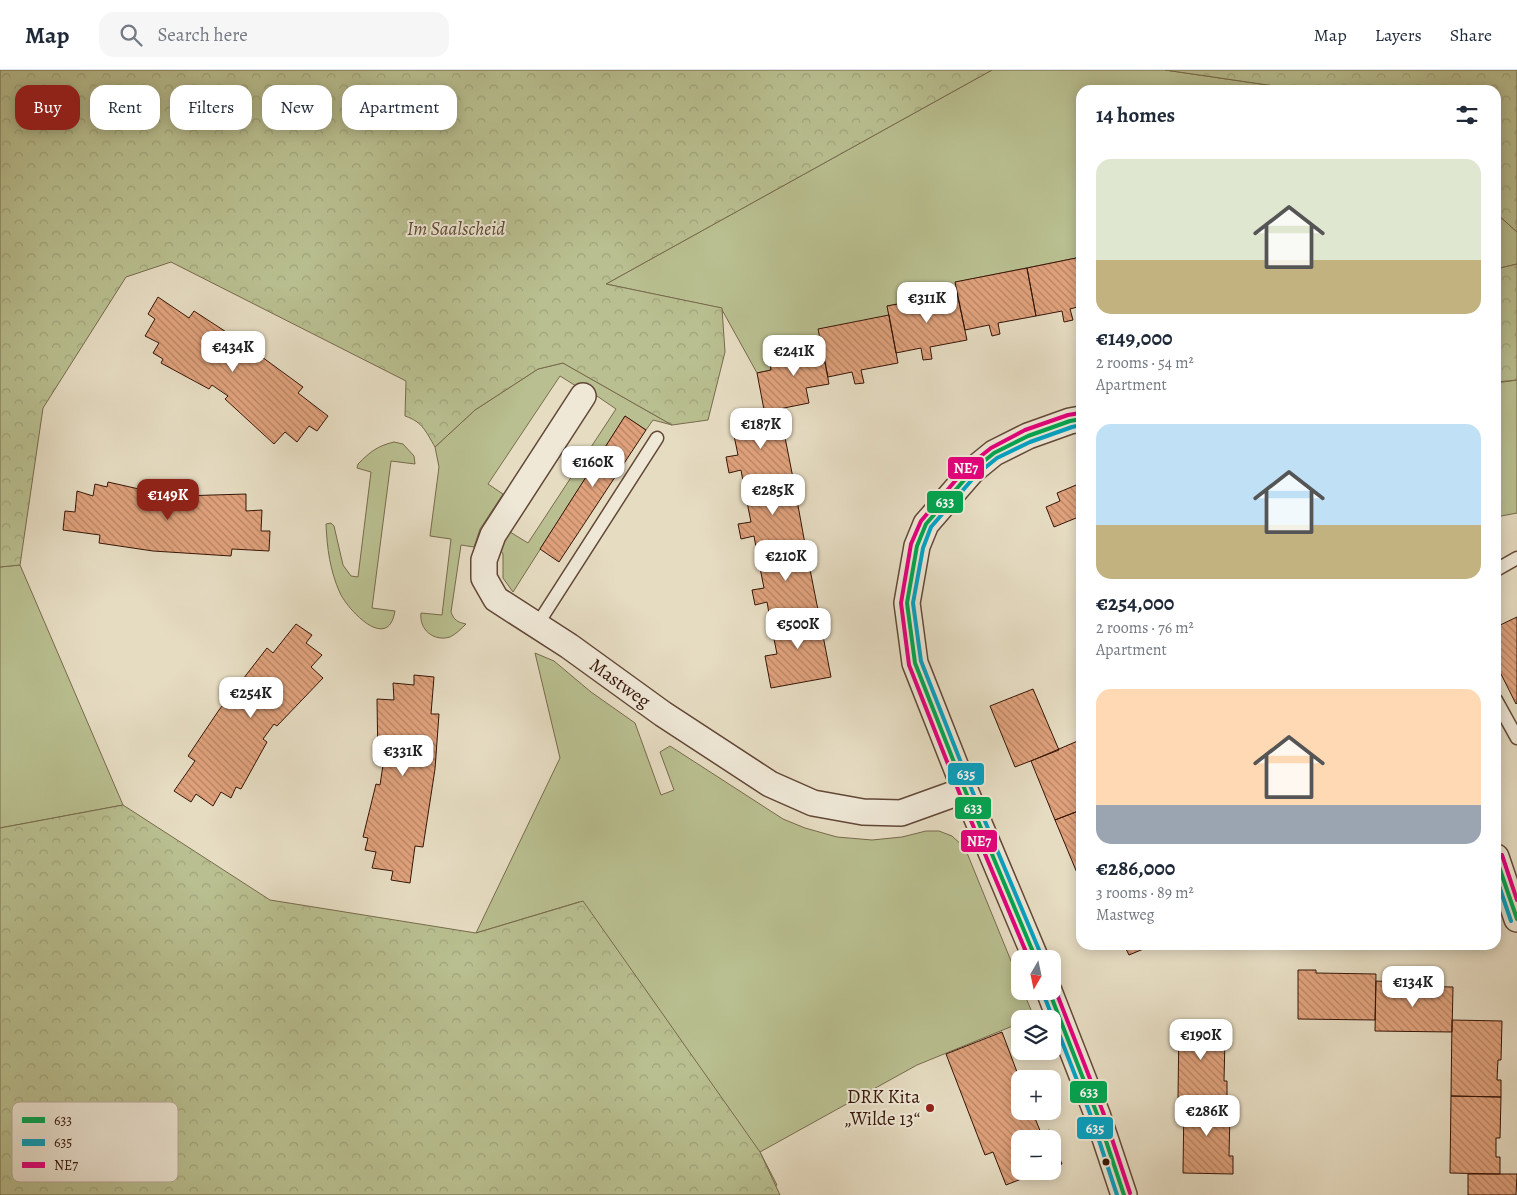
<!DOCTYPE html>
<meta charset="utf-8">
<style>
:root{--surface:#fff;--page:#f6f6f7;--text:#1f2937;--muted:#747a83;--line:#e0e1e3;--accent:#8f2418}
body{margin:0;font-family:Alegreya,serif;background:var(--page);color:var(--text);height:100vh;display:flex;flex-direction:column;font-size:19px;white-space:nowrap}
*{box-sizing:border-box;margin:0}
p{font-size:16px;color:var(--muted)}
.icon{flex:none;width:28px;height:28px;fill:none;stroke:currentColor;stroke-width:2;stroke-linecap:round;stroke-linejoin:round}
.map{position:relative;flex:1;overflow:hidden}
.panel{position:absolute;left:1076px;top:15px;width:425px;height:865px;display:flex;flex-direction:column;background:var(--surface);border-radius:15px;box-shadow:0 2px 12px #0003}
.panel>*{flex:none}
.guide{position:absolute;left:15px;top:15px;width:475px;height:45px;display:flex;gap:10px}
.needle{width:32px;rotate:189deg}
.buttons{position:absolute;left:1011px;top:880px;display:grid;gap:10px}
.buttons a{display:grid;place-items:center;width:50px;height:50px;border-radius:10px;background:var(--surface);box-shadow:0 2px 12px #0003;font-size:25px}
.price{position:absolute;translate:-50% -42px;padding:0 11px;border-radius:10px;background:#fff;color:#222;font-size:16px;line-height:32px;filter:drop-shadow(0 1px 2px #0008)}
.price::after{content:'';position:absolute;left:50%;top:30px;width:15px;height:11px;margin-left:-8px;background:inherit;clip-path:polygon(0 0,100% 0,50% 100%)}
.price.on{background:var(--accent);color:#fff}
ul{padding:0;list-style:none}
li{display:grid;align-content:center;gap:10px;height:265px;padding:0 20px}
li span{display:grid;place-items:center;height:155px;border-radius:15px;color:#555}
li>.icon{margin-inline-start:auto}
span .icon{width:90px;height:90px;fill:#fffc;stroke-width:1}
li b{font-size:21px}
h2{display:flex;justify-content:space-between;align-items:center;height:60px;padding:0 20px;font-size:21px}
.pill{padding:0 18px;border-radius:15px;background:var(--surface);box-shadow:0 2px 12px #0003;font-size:18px;line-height:45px}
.pill.on{background:var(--accent);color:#fff}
header{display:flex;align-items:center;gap:30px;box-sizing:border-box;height:70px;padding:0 25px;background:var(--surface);border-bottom:1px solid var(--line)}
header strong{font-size:24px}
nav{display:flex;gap:28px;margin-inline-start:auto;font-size:18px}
.search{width:350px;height:45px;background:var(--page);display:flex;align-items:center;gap:12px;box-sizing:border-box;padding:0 18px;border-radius:15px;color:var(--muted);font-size:19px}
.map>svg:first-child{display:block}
</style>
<header>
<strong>Map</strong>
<div class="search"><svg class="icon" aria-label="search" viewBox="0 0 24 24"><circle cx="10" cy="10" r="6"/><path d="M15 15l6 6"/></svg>Search here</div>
<nav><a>Map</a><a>Layers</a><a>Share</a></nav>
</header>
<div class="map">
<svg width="1517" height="1125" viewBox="0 0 1517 1125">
<defs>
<pattern id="forest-crowns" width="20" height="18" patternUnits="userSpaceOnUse" patternTransform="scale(1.25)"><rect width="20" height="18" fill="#b9bf90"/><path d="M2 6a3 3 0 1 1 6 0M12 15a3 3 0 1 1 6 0" fill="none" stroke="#a0a37b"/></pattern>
<pattern id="building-back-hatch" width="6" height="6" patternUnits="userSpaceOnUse" patternTransform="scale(1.25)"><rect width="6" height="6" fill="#e0a27c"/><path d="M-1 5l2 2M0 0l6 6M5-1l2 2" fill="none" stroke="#b68364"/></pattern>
</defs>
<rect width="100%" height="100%" fill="#e6dcc2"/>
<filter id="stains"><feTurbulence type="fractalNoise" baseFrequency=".004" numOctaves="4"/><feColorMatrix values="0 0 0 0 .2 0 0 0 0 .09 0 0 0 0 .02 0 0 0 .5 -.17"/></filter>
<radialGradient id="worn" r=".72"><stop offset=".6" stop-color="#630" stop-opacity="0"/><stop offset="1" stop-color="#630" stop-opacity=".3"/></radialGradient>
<path fill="#b9bf90" stroke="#786a4c" d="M992,0H1165L1302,20H1081V187L956,212L957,223L887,236L889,245L820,266L802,270L803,278L786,281L788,290L770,293L771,300L757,303L721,238L606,214Z
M1496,143L1517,162V194L1496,199Z
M563,293L672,355L653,350L646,360L625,346L513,522L503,508V484L500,479L510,462L528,473L616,339L578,313L576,316L560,306L488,414L503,424L480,459L474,477L461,475L451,542C454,550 457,552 466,554C461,559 456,564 450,567C433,572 419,559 421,543L442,545L451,469L430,466L439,397L435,377L475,340L538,299Z
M1517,310V443L1496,447V313Z
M394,372L403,374L414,386L415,394L391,391L372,538L395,541C388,583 348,540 340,523C330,501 327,478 326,454L331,453L334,456L343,495L351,506L358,507L371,402L357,398L358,394C370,382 377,376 394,372Z
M20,495L123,735L0,758V497Z
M535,583L554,591L591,622L635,653L661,725L674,720L660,682L670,676L783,749L805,758L837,767L872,770L902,767L926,761H939L952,766L965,778L1020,913V921H1023L1034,947L1030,949H1020V953L917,995L760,1082L777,1115L758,1125H236L423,911L579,832L476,863L560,688Z"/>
<path fill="url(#forest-crowns)" stroke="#786a4c" d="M0,0H992L606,214L722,238L725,282L708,350L672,355L563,293L538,299L475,340L435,377C426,362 423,352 405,346L406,311L171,192L126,207L43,338L20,495L0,497Z
M1165,0H1517V162L1496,143V20H1302Z
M1517,194V310L1496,312V199Z
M123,735L270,830L476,863L583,831L760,1082L780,1125H0V758Z"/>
<path fill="url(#building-back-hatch)" stroke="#361507" d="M1081,187V236L1070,239L1073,250L1064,252L1062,241L1036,246L1027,198Z
M1027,198L1036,246L998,253L1000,264L992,266L989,255L965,260L955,212Z
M957,223L967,270L930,277L932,289L923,290L921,278L896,283L887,236Z
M158,227L189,248L194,241L240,271L303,317L298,323L328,346L317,361L309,356L297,372L285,362L274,374L225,329L228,326L212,315L209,319L161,293L163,289L153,283L159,273L145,266L155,249L148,244Z
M889,245L898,293L861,300L864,313L855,314L852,302L828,307L818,259Z
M820,266L829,314L806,318L809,333L779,339L780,342L765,345L757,303L771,300L770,293L788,290L786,281L803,278L802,270Z
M780,342L793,408L744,417L741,400L729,403L726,387L738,385L731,351Z
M625,346L646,360L559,492L540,479Z
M793,408L805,474L757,483L754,466L741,469L738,454L751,452L744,417Z
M108,412L161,424L160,429L180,431V426L246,424V441L262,440L261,461H270L269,481L232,479L231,486L153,481L99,473L100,465L63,460L65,441L75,442L77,421L93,426L95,414L107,417Z
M1081,413V447V446L1054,457L1046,437L1060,431L1057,423Z
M805,474L818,540L770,549L767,532L755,535L752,520L764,518L757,483Z
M818,540L831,607L771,618L765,586L777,584L770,549Z
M1517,547V633L1516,634L1496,594V557Z
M296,554L312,565L306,573L322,585L311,597L323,608L277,656L274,654L263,669L267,672L241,719L236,717L231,728L221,722L213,736L196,724L191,732L174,721L195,691L188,686L219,640L267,578L273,583Z
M414,605L434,607L431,644H439L435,699L423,777L415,776L410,813L391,810L393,801L372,798L376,782L365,780L368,768L363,767L376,714L380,715L383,695H378L377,629L394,630L393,613L414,615Z
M1033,619L1059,680L1015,697L990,636Z
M1080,670L1081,740L1055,750L1031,691Z
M1081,740V810H1080L1055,750Z
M1124,875H1153L1129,885Z
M1298,900H1316V903L1376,904L1375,950L1298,949Z
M1376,911L1393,912V916L1453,917L1452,962L1375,961Z
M1452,950L1502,951L1501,990H1498L1497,1010H1501V1027L1451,1026Z
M1179,951L1222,952V968H1225L1224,1011H1227V1028H1178Z
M1002,962L1020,1010V1041H1032L1041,1063L1049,1060L1052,1069H1020V1101H1042L1006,1115L993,1082L985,1085L946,984Z
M1451,1026L1501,1027L1500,1068H1496V1087H1500V1104L1450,1103Z
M1184,1028H1227L1226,1043H1230L1229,1086H1233V1104L1183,1103Z
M1052,1070L1062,1094L1052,1097Z
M1468,1104H1517L1516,1125H1468Z"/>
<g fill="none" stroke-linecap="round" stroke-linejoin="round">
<g stroke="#624736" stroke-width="15">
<path id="service" d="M1496,500L1517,488
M537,555L657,368
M1496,630L1517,668"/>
</g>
<g stroke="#624736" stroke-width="28">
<path id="minor" d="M583,326L493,465L484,490V508L496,529L569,576L663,644L770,714L813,733L863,742L901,743L965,720
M1496,787L1517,849
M1036,889L965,720L915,593L907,533L917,476L926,454L972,401L994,383L1028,366L1070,351L1081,349
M1049,921L1097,1044L1124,1125"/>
</g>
<use href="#service" stroke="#efe8d7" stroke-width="12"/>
<use href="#minor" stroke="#efe8d7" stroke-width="25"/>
<g stroke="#efe8d7" stroke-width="8">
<path id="bus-1" d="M1496,788L1517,849
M1036,889L965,720L915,593L907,533L917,476L926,454L972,401L994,383L1028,366L1070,351L1081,349
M1049,921L1097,1044L1124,1125"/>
</g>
<g stroke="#efe8d7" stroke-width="8">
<path id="bus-2" d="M1496,807L1511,851
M1042,887L971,718L921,591L913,533L923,478L931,457L976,405L997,388L1030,372L1072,357L1081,355
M1043,923L1091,1046L1117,1125"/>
</g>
<g stroke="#efe8d7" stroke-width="8">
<path id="bus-3" d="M1502,785L1517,830
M1029,889L959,722L909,595L901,533L911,474L921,451L967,397L991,378L1025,360L1068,345L1080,343
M1055,919L1103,1042L1130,1123"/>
</g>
<use href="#bus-1" stroke="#00a651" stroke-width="4"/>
<use href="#bus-2" stroke="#03a2c4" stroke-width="4"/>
<use href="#bus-3" stroke="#e5007d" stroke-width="4"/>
</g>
<circle fill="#8f2418" stroke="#efe8d7" stroke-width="2" cx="930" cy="1038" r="5"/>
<circle fill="#361507" stroke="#efe8d7" stroke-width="2" cx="1106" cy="1092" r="4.5"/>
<g text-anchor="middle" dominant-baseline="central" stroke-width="4" stroke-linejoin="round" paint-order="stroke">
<g font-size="19" font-style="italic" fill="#5d4830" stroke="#efe8d7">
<text x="456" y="159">Im Saalscheid</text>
</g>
<g font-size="19" fill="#361507" stroke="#efe8d7">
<text transform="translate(620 613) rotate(36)">Mastweg</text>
</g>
<g font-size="19" fill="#361507" stroke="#efe8d7" text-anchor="end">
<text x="920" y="1027">DRK Kita<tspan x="920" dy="22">„Wilde 13“</tspan></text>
</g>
</g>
<rect x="12" y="1032" width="166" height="80" rx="8" fill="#efe8d7" stroke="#b8a999" stroke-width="1"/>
<rect x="22" y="1047" width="23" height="6" fill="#00a651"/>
<rect x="22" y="1069" width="23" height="7" fill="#03a2c4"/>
<rect x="22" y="1092" width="23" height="6" fill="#e5007d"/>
<g font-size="14" fill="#361507">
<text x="54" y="1055">633</text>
<text x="54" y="1077">635</text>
<text x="54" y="1100">NE7</text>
</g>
<g stroke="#efe8d7" stroke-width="2">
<rect x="947" y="386" width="38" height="24" rx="5" fill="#e5007d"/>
<rect x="926" y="420" width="38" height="24" rx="5" fill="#00a651"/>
<rect x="947" y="692" width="38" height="24" rx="5" fill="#03a2c4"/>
<rect x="954" y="726" width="38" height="24" rx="5" fill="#00a651"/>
<rect x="960" y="759" width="38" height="24" rx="5" fill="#e5007d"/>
<rect x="1069" y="1010" width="39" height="24" rx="5" fill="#00a651"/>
<rect x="1076" y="1046" width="38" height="24" rx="5" fill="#03a2c4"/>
</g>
<g font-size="14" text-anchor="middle" font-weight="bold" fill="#fff">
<text x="966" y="403">NE7</text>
<text x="945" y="437">633</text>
<text x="966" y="709">635</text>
<text x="973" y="743">633</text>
<text x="979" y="776">NE7</text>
<text x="1089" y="1027">633</text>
<text x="1095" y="1063">635</text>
</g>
<rect width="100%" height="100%" filter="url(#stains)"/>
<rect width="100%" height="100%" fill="url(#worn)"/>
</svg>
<div class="buttons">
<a><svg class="needle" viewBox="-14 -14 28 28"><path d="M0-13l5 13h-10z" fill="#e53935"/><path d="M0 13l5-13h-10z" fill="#747a83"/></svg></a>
<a><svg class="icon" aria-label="layers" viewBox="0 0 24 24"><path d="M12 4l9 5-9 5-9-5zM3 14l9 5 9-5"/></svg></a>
<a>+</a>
<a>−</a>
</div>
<b class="price" style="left:927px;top:254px">€311K</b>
<b class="price" style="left:233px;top:303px">€434K</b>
<b class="price" style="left:794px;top:307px">€241K</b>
<b class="price" style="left:761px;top:380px">€187K</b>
<b class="price" style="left:593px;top:418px">€160K</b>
<b class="price" style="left:773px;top:446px">€285K</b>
<b class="price on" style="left:168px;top:451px">€149K</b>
<b class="price" style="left:786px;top:512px">€210K</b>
<b class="price" style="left:798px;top:580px">€500K</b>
<b class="price" style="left:251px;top:649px">€254K</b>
<b class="price" style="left:403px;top:707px">€331K</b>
<b class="price" style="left:1413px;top:938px">€134K</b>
<b class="price" style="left:1201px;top:991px">€190K</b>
<b class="price" style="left:1207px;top:1067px">€286K</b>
<div class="guide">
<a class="pill on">Buy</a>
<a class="pill">Rent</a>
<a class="pill">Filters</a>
<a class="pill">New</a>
<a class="pill">Apartment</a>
</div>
<section class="panel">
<h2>14 homes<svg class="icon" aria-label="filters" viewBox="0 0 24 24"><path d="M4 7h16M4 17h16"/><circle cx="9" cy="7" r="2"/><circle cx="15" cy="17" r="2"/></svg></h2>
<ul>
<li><span style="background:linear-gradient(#dfe7d0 65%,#c2b280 0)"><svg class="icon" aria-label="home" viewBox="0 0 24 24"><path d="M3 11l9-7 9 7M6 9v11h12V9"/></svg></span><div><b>€149,000</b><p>2 rooms · 54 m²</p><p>Apartment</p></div></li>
<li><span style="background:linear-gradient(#bfe0f5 65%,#c2b280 0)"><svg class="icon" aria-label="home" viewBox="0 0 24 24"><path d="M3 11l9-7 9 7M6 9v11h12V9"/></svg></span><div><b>€254,000</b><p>2 rooms · 76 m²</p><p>Apartment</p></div></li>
<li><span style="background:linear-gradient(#ffd9b3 75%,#9aa5b1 0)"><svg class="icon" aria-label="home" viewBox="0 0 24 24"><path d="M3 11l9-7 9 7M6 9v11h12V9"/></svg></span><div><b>€286,000</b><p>3 rooms · 89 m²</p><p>Mastweg</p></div></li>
</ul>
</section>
</div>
